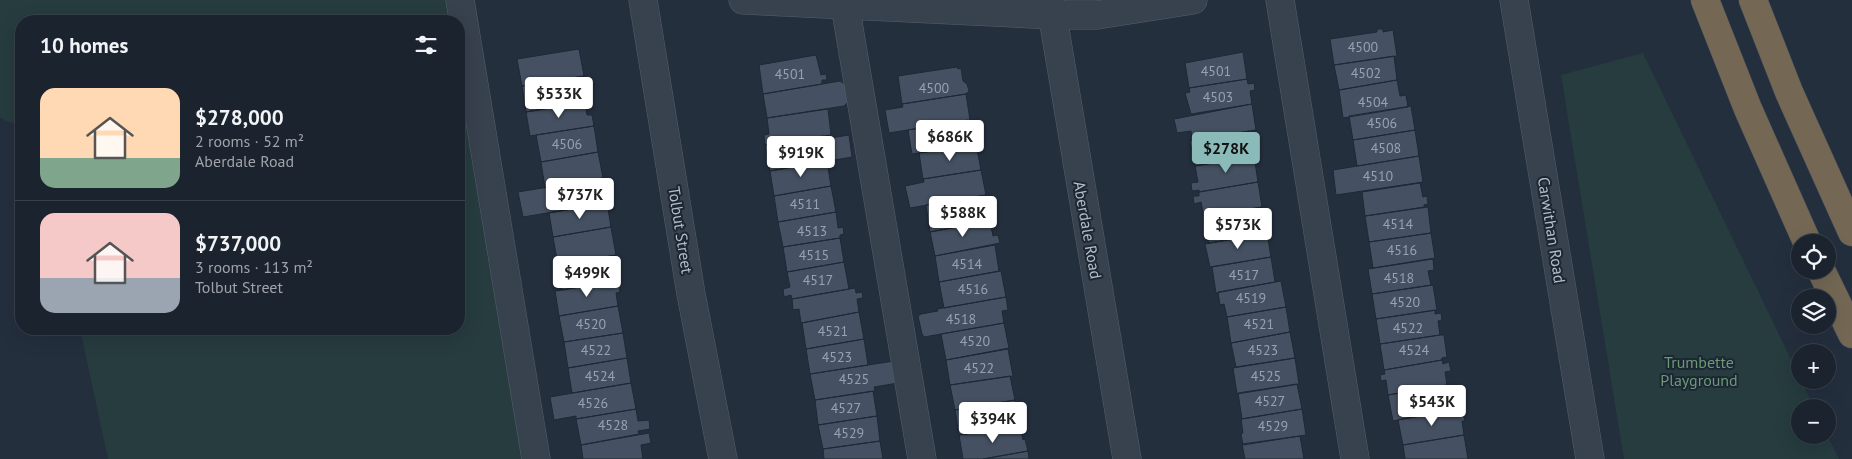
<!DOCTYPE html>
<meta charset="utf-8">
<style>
:root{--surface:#1b232e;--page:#282f3a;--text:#f1f3f6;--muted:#a0a4aa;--line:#39404a;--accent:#8bbbb9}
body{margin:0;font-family:"PT Sans",sans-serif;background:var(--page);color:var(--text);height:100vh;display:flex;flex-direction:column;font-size:19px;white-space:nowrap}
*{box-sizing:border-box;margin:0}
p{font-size:16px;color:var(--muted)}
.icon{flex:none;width:28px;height:28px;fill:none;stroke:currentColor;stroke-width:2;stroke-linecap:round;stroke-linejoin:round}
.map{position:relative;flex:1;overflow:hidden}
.side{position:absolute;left:15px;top:15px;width:450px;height:320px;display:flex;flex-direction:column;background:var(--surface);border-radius:20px;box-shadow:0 5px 20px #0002,0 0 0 1px var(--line)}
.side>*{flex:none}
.buttons{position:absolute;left:1791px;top:234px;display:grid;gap:10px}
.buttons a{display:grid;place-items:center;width:45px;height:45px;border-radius:50%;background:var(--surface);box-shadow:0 5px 20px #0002,0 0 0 1px var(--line);font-size:25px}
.price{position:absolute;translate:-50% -42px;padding:0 11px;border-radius:5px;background:#fff;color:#222;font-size:16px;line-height:32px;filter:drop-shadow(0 1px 2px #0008)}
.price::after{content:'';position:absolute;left:50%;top:30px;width:15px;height:11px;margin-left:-8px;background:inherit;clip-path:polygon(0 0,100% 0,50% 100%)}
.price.active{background:var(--accent);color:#111}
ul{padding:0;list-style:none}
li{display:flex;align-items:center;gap:15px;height:125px;padding:0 25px}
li+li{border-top:1px solid var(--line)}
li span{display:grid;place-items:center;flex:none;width:140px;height:100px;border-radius:15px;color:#555}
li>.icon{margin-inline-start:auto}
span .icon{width:60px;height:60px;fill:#fffc;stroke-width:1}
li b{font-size:21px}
h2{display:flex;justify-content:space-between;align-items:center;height:60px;padding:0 25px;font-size:21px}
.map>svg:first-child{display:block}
</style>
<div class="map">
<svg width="1852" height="459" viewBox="0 0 1852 459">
<rect width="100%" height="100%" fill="#242f3e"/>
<path fill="#263c3f" d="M0,0H462L550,459H108L80,329H459V21H21V127L0,118Z
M1643,53L1814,407L1800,408V435H1827L1839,459H1624L1561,75Z"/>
<path fill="#455162" stroke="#1f2835" d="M1377,29H1383V32L1393,30L1397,56L1334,65L1330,39L1377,32Z
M579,49L584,76L522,86L517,59Z
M1243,52L1247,79L1189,88L1185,63Z
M816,55L821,75L826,74L827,80H822V84L763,94L759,65Z
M1394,56L1397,80L1339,90L1334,65Z
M957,67L958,69L961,68L963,81L967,84L969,91L966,94L902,104L898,76Z
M584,76L588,102L526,112L522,86Z
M1247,79L1248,84L1254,83L1255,90L1250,91L1252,104L1191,114L1185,93L1190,92L1189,88Z
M1397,80L1400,96L1406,95L1408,107L1343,118L1339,90Z
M840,81L846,85L849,101L844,106L767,118L763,94Z
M966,94L970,120L889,133L885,110L903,107L902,104Z
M585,102L587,115H592L594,126L530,136L526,112Z
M1252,104L1256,130L1192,140L1191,131L1177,133L1174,119Z
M1411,106L1415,130L1353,140L1349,116Z
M828,109L831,135L765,145L764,135L769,134L767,118Z
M968,120V123L972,122L976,145L912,154L908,130Z
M594,126L598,152L541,162L536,135Z
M1415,130L1419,156L1357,166L1353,140Z
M1249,131L1254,156L1195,166L1190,141Z
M849,135L852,157L770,171L765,145L823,136L824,139Z
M976,144L981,170L923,179L919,153Z
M598,152L603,178L545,188L541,162Z
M1254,156L1258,182L1199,192V190L1192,191L1191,183L1198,182L1195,166Z
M1419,156L1423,182L1336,195L1333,170Z
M827,161L831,186L774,196L770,171Z
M981,170L986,195L910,208L905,186L924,182L923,179Z
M603,178L607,203L523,217L518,192Z
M1258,182L1262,207L1204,217L1201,202L1194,204L1193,196H1199V192Z
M1420,183L1423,197L1427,196L1428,204L1424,205V207L1365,216L1362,192Z
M831,186L836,212L778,222L774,196Z
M986,195V197H989L993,220L930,232L926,205Z
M607,203L611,227L553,237L549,213Z
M1262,207L1267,233L1209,243L1204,217Z
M1428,207L1431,233L1369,242L1365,216Z
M836,212L838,228L843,227L844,234L840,235V238L783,247L778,222Z
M990,221L993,236L998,235L1000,243L935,256L930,232Z
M611,227L616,255L558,265L553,237Z
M1267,233L1271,257L1210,267L1205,244Z
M1431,233L1435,258L1373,268L1369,242Z
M840,238L844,262L787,272L783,247Z
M995,245L999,271L939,282L935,256Z
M616,255L620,280L562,290L561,284H557L556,277L560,276L558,265Z
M1271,257L1275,282L1216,293L1212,267Z
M1433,259L1434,270L1428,271L1431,285L1372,294L1368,269Z
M844,262L849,289L792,299L791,295L784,297L783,289L790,287L787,272Z
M1001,271L1006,297L944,308L939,282Z
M618,281L620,292L616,293L618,306L559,316L555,291Z
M1281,281L1286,307L1227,317L1224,304L1220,305L1218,292Z
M1433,285L1437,310L1376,319L1372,294Z
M855,288L856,293L862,292L863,298L857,299L859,312L801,323L799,309L793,310L792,299Z
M1006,297L1008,310L1002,311L1004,323L924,337L922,334L918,316L921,314L938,311L937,309Z
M618,306L623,333L564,342L559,316Z
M1286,307L1290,332L1231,343L1227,317Z
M1435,310V314L1441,313L1442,320L1438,321L1440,335L1380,344L1376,319Z
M859,312L864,339L806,349L802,323Z
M1004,323L1009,348L946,360L941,334Z
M1290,332L1295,358L1236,367L1231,343Z
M623,333L627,358L568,368L564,342Z
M1440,335H1444L1447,357L1442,358V360L1384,370L1380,344Z
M864,339L868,365L810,374L806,349Z
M1008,349L1013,376L950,385L946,360Z
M627,358L631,383L572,393L568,368Z
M1295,358L1299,384L1237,394L1233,368Z
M1442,360L1443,364L1449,362L1451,371L1445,372L1447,385L1388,395L1386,380L1381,381L1380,375L1385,374L1384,370Z
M894,361L898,383L874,387L875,391L815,400L810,374Z
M1010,376L1015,400L955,410L950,385Z
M631,383L636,409L576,419V416L554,420L550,397Z
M1297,384L1302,409L1242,419L1238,393Z
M1447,385L1449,399L1454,398L1456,408L1393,421L1388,395Z
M873,391L877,416L818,425L815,400Z
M1015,400L1020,426L959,435L955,410Z
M636,409L638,421L649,420L650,429L638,431L639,434L581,445L576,419Z
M1302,409L1306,435L1243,445L1241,434L1243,433L1241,419Z
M1462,409L1465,421H1462L1464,435L1403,445L1398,420Z
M877,416L880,441L823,449L818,425Z
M1020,426L1023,440L1025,439L1028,451L983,459H963L959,435Z
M649,433L651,443L641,445L643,459H583L581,445Z
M1464,435L1468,459H1405L1403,445Z
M1300,436L1304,459H1245L1242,444Z
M880,441L883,459H824L823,449Z
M1028,451L1029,459H983Z"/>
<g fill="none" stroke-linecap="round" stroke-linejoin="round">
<g stroke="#565f6c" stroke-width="29">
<path id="minor" d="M460,0L536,459
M643,0L691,294L723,459
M743,0L1052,15H1097L1193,0
M842,0L845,5L922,459
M1050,0L1127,459
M1280,0L1355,459
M1514,0L1590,459"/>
</g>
<g stroke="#434c59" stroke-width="29">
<path id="highway" d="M1705,0L1748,109L1807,242
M1753,0L1789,92L1852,232
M1821,270L1852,334"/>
</g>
<use href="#minor" stroke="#38414e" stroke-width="28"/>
<use href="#highway" stroke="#746855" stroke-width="28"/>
</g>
<g text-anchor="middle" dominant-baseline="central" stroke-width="4" stroke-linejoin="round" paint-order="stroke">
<g font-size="14" fill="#98a1af">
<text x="1363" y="47">4500</text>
<text x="1216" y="71">4501</text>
<text x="1366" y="73">4502</text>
<text x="790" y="74">4501</text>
<text x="934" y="88">4500</text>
<text x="1218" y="97">4503</text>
<text x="1373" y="102">4504</text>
<text x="1382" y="123">4506</text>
<text x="567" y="144">4506</text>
<text x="1386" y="148">4508</text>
<text x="1378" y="176">4510</text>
<text x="805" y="204">4511</text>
<text x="1398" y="224">4514</text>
<text x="812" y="231">4513</text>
<text x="1402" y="250">4516</text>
<text x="814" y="255">4515</text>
<text x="967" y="264">4514</text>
<text x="1244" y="275">4517</text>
<text x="1399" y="278">4518</text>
<text x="818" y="280">4517</text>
<text x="973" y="289">4516</text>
<text x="1251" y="298">4519</text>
<text x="1405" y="302">4520</text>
<text x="961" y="319">4518</text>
<text x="591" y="324">4520</text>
<text x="1259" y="324">4521</text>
<text x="1408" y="328">4522</text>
<text x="833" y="331">4521</text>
<text x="975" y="341">4520</text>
<text x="596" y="350">4522</text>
<text x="1263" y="350">4523</text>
<text x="1414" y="350">4524</text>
<text x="837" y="357">4523</text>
<text x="979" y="368">4522</text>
<text x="600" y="376">4524</text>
<text x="1266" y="376">4525</text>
<text x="854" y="379">4525</text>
<text x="1270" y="401">4527</text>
<text x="593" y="403">4526</text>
<text x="846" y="408">4527</text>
<text x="613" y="425">4528</text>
<text x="1273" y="426">4529</text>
<text x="849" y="433">4529</text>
</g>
<g font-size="16" fill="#b4bcc9" stroke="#1d2633">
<text transform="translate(681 230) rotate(81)">Tolbut Street</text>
<text transform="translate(1088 230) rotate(80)">Aberdale Road</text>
<text transform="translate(1552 230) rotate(81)">Carwithan Road</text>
</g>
<g font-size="16" fill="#6b9a76" stroke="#1d2633">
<text x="1699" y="362">Trumbette<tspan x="1699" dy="18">Playground</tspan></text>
</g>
</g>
</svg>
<div class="buttons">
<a><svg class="icon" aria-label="locate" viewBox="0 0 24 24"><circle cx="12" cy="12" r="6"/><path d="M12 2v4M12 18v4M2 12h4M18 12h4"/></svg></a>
<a><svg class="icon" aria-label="layers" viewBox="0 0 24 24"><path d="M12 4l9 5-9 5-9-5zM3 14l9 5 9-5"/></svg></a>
<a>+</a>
<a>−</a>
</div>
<b class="price" style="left:559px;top:119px">$533K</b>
<b class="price" style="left:950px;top:162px">$686K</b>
<b class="price active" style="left:1226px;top:174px">$278K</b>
<b class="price" style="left:801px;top:178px">$919K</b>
<b class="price" style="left:580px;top:220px">$737K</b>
<b class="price" style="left:963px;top:238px">$588K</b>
<b class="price" style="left:1238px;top:250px">$573K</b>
<b class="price" style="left:587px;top:298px">$499K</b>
<b class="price" style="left:1432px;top:427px">$543K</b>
<b class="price" style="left:993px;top:444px">$394K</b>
<section class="side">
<h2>10 homes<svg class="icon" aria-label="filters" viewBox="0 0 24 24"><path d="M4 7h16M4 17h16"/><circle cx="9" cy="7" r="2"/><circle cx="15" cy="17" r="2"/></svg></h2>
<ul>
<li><span style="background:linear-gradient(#ffd9b3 70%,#7fa58c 0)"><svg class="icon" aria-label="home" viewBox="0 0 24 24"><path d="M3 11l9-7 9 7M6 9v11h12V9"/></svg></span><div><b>$278,000</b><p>2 rooms · 52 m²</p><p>Aberdale Road</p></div></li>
<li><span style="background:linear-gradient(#f6c9c9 65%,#9aa5b1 0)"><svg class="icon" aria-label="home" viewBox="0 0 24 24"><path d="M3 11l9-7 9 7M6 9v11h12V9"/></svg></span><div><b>$737,000</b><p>3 rooms · 113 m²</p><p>Tolbut Street</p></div></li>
</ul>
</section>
</div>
